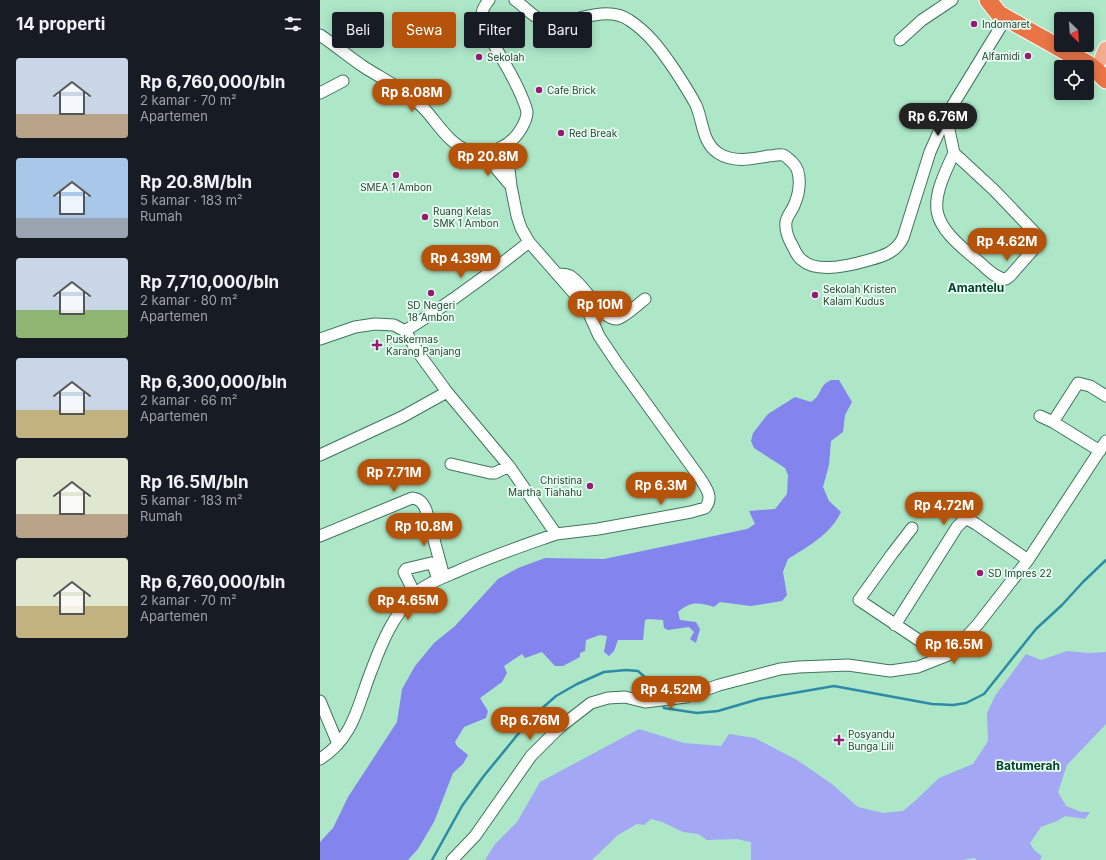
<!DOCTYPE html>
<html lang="id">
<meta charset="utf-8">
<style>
:root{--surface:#171b24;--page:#242831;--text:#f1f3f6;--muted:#9ea1a6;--accent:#b45309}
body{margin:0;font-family:Inter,sans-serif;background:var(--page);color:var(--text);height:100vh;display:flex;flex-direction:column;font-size:15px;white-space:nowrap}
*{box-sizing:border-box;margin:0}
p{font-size:13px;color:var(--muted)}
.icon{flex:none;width:22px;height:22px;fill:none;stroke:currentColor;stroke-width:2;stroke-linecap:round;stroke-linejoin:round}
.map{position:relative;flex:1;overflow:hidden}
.sheet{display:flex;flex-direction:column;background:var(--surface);width:320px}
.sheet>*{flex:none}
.banner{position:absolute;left:12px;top:12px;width:380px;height:36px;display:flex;gap:8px}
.needle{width:26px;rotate:155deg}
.fabs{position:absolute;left:734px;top:12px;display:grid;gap:8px}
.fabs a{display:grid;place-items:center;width:40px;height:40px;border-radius:4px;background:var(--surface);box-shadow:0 2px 10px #0003;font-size:20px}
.price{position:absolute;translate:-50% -34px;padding:0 9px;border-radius:14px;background:var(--accent);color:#fff;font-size:13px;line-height:26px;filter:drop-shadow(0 1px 2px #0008)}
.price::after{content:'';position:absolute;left:50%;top:24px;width:12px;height:9px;margin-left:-6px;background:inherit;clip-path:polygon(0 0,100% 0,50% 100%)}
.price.selected{background:#222;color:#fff}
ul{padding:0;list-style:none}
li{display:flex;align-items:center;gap:12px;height:100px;padding:0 16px}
li span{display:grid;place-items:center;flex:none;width:112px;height:80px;border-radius:4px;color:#555}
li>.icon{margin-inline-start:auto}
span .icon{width:48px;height:48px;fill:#fffc;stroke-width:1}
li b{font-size:17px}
h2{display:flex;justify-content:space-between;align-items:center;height:48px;padding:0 16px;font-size:17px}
.chip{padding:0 14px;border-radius:4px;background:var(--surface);box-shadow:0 2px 10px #0003;font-size:14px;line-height:36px}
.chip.selected{background:var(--accent);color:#fff}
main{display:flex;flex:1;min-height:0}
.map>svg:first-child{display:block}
</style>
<main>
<section class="sheet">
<h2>14 properti<svg class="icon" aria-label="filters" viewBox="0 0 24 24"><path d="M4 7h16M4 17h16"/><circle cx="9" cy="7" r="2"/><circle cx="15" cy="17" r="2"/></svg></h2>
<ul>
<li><span style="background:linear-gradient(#c9d6e8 70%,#b9a48a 0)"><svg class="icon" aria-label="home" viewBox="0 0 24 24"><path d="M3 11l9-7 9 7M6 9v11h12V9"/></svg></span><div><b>Rp 6,760,000/bln</b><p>2 kamar · 70 m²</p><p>Apartemen</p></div></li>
<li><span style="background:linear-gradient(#a9c7e8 75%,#9aa5b1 0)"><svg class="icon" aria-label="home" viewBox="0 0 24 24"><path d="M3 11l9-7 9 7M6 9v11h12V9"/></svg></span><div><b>Rp 20.8M/bln</b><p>5 kamar · 183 m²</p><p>Rumah</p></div></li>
<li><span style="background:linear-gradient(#c9d6e8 65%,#8fb573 0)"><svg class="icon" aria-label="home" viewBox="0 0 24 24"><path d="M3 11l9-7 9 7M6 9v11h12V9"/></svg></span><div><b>Rp 7,710,000/bln</b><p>2 kamar · 80 m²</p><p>Apartemen</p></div></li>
<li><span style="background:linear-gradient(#c9d6e8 65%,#c2b280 0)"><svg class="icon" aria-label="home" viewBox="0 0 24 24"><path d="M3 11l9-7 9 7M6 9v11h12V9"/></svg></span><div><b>Rp 6,300,000/bln</b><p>2 kamar · 66 m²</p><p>Apartemen</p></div></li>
<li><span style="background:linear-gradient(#dfe7d0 70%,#b9a48a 0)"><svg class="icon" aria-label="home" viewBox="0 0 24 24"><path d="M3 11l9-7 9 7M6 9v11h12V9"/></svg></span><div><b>Rp 16.5M/bln</b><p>5 kamar · 183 m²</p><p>Rumah</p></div></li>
<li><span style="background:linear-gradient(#dfe7d0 60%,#c2b280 0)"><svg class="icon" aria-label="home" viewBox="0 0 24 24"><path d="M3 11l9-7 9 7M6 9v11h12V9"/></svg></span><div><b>Rp 6,760,000/bln</b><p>2 kamar · 70 m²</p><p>Apartemen</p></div></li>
</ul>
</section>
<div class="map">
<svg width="786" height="860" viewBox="0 0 786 860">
<rect width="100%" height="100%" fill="#ade7c8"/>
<path fill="#a3a7f4" d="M747,651L769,653L786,652V724L747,765L738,792L746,806L761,812H770L765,819L745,816L737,821L721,827L710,843L714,850L722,856L720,860H656L655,858L642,860H431V842L416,839L387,840L378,834L363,832L342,822L331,819L324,825L317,824L298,835L272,860H165L175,844L197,822L220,782L319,729L364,743L401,746L409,734L435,738L477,760L512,784L538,807L563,813L583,811L595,801L619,778L653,764L668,741L667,713L675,696L706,654L721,660Z"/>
<path fill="#8484ef" d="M511,380H519L532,402L525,415L523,432L511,441L509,465L503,487L509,501L521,512C511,534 487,547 468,559L463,572L467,595L462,601L431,606L400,602L394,607C379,602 370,601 358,612L360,620L376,622L380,629L376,643L370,639L374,632L369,627L348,630L344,628L343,620L328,619L325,620L323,640H298L294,651L289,656L284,652L287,636L280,635L266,640L265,651L260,653V657L243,666H235L222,652L205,658L202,654L184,666L187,673L182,682L160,698L168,711L166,718L144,727L135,742L137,746L148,755L143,764L133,773L114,822L98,849L88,860H0V842L13,828L28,797L77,722L82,689L95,666L114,643L135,626L178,579L198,568L225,558L284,559L427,529L435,524L429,511L455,509L467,494L468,475L465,468L434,448L431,441L433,433L448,414L475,397L491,402C503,394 498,386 511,380Z"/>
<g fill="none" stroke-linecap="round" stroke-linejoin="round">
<path stroke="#2e8ba6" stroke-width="2.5" d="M342,702L344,708L377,713L398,711L439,699L514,686L612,704L633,705L646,703L664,694L716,629L742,605L763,582L786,560
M112,860L142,806L163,777L212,717L236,696L257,684L284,672L306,670L318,671L327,679L340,698"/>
<g stroke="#3f755b" stroke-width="13">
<path id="minor" d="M195,0C205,7 215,19 227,23C235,25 245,22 253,20C270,15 293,9 309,20C329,33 341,50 354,69C362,81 369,92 376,105C383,121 382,142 398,153C413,163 432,159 448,156C453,156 458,154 463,155C466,156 470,160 473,163C482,172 480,191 475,203C473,210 467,215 466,222C465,230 468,238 472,245C475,250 477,257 482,260C497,274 532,265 549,260C564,256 576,252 583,238L610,152L626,116L686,18
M0,35C15,45 29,57 44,67C66,81 90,92 108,113C119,126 132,146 149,151C169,157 191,146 201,129C204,124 207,118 207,112C206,106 203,100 201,95C192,73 178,54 168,33C166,27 162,20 162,13C163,7 166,4 169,0
M580,40L602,20L632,0
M0,93L23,81
M626,116L634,153L674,190L719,237V243L690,276L686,279C675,279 665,267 658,261C609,221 607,209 634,153
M163,153L191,186
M238,274C242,274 247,274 250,276C264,283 282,321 297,319C305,317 318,304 325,299
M85,331C128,304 169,274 209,242
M0,339L35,327L55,324L74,325L85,331L100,355L127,392L189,466L236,534L278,529L371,512L385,508C394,497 386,488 380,478L297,363L279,336L266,307L209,242L201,228L197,216L191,186L186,145
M720,416L733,422L758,383L770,386L786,396
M733,422L780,451
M0,455L82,417L127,392
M131,464L170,473H175L189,466
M592,528L572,554L539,600L603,643L621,658
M0,536L92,498C100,499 103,503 106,510L124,577
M95,594L84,572L86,569L111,563L113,564L117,577
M575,625L637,527L643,521L647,519L656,524L708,560
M0,701L18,744
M0,759C35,737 38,703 52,669C62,642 73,616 94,595C105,584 122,578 136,572C169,557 202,546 236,534
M132,860L155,836L211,756L240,727L271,703L288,698L305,697L325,702L366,697L399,685L460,669L479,667L528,665L570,671L598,667L631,654L658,624L708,560L786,441"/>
</g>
<g stroke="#fff" stroke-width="17">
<path id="major" d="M782,58L786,49"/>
</g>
<g stroke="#fff" stroke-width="19">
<path id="highway" d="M668,0L679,14L686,18L768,64L778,72L786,80"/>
</g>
<use href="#minor" stroke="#fff" stroke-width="11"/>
<use href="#major" stroke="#f2ac90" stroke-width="15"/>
<use href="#highway" stroke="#e97446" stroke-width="17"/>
</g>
<g fill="#961b76" stroke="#e8fff2" stroke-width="1.5">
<circle cx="654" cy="24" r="4"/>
<circle cx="708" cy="56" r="4"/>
<circle cx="159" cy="57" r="4"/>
<circle cx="219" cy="90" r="4"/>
<circle cx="241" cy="133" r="4"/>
<circle cx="76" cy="175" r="4"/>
<circle cx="105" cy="217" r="4"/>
<circle cx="111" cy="293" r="4"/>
<circle cx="495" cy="295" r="4"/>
<path d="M55 339h4v4h4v4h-4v4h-4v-4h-4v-4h4z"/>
<circle cx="270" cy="486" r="4"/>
<circle cx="660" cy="573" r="4"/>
<path d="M517 734h4v4h4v4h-4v4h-4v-4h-4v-4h4z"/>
</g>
<g text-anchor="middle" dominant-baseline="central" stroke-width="3.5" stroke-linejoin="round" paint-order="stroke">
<g font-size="10" fill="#294034" stroke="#e8fff2" text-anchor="start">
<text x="662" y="24">Indomaret</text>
<text x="700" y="56" text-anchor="end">Alfamidi</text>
<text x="167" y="57">Sekolah</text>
<text x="227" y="90">Cafe Brick</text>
<text x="249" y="133">Red Break</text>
<text x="76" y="187" text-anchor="middle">SMEA 1 Ambon</text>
<text x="113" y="211">Ruang Kelas<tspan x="113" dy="12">SMK 1 Ambon</tspan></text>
<text x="503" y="289">Sekolah Kristen<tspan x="503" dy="12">Kalam Kudus</tspan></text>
<text x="111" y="305" text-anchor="middle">SD Negeri<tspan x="111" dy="12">18 Ambon</tspan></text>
<text x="66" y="339">Puskermas<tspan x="66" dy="12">Karang Panjang</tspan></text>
<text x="262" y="480" text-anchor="end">Christina<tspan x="262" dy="12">Martha Tiahahu</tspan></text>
<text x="668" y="573">SD Impres 22</text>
<text x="528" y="734">Posyandu<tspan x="528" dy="12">Bunga Lili</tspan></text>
</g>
<g font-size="12" font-weight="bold" fill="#04422b" stroke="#e8fff2">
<text x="656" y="287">Amantelu</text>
<text x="708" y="765">Batumerah</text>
</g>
</g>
</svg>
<div class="fabs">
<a><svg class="needle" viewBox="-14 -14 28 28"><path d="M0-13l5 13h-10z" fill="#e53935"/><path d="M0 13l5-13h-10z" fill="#9ea1a6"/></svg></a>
<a><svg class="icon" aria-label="locate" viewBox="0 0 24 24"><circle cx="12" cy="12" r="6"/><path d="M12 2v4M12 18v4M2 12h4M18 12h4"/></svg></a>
</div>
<b class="price" style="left:92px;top:113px">Rp 8.08M</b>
<b class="price selected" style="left:618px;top:137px">Rp 6.76M</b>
<b class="price" style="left:168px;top:177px">Rp 20.8M</b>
<b class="price" style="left:687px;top:262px">Rp 4.62M</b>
<b class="price" style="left:141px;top:279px">Rp 4.39M</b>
<b class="price" style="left:280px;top:325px">Rp 10M</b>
<b class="price" style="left:74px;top:493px">Rp 7.71M</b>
<b class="price" style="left:341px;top:506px">Rp 6.3M</b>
<b class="price" style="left:624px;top:526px">Rp 4.72M</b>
<b class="price" style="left:104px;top:547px">Rp 10.8M</b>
<b class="price" style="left:88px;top:621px">Rp 4.65M</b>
<b class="price" style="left:634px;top:665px">Rp 16.5M</b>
<b class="price" style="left:351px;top:710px">Rp 4.52M</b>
<b class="price" style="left:210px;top:741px">Rp 6.76M</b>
<div class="banner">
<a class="chip">Beli</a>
<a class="chip selected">Sewa</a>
<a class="chip">Filter</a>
<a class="chip">Baru</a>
</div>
</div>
</main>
